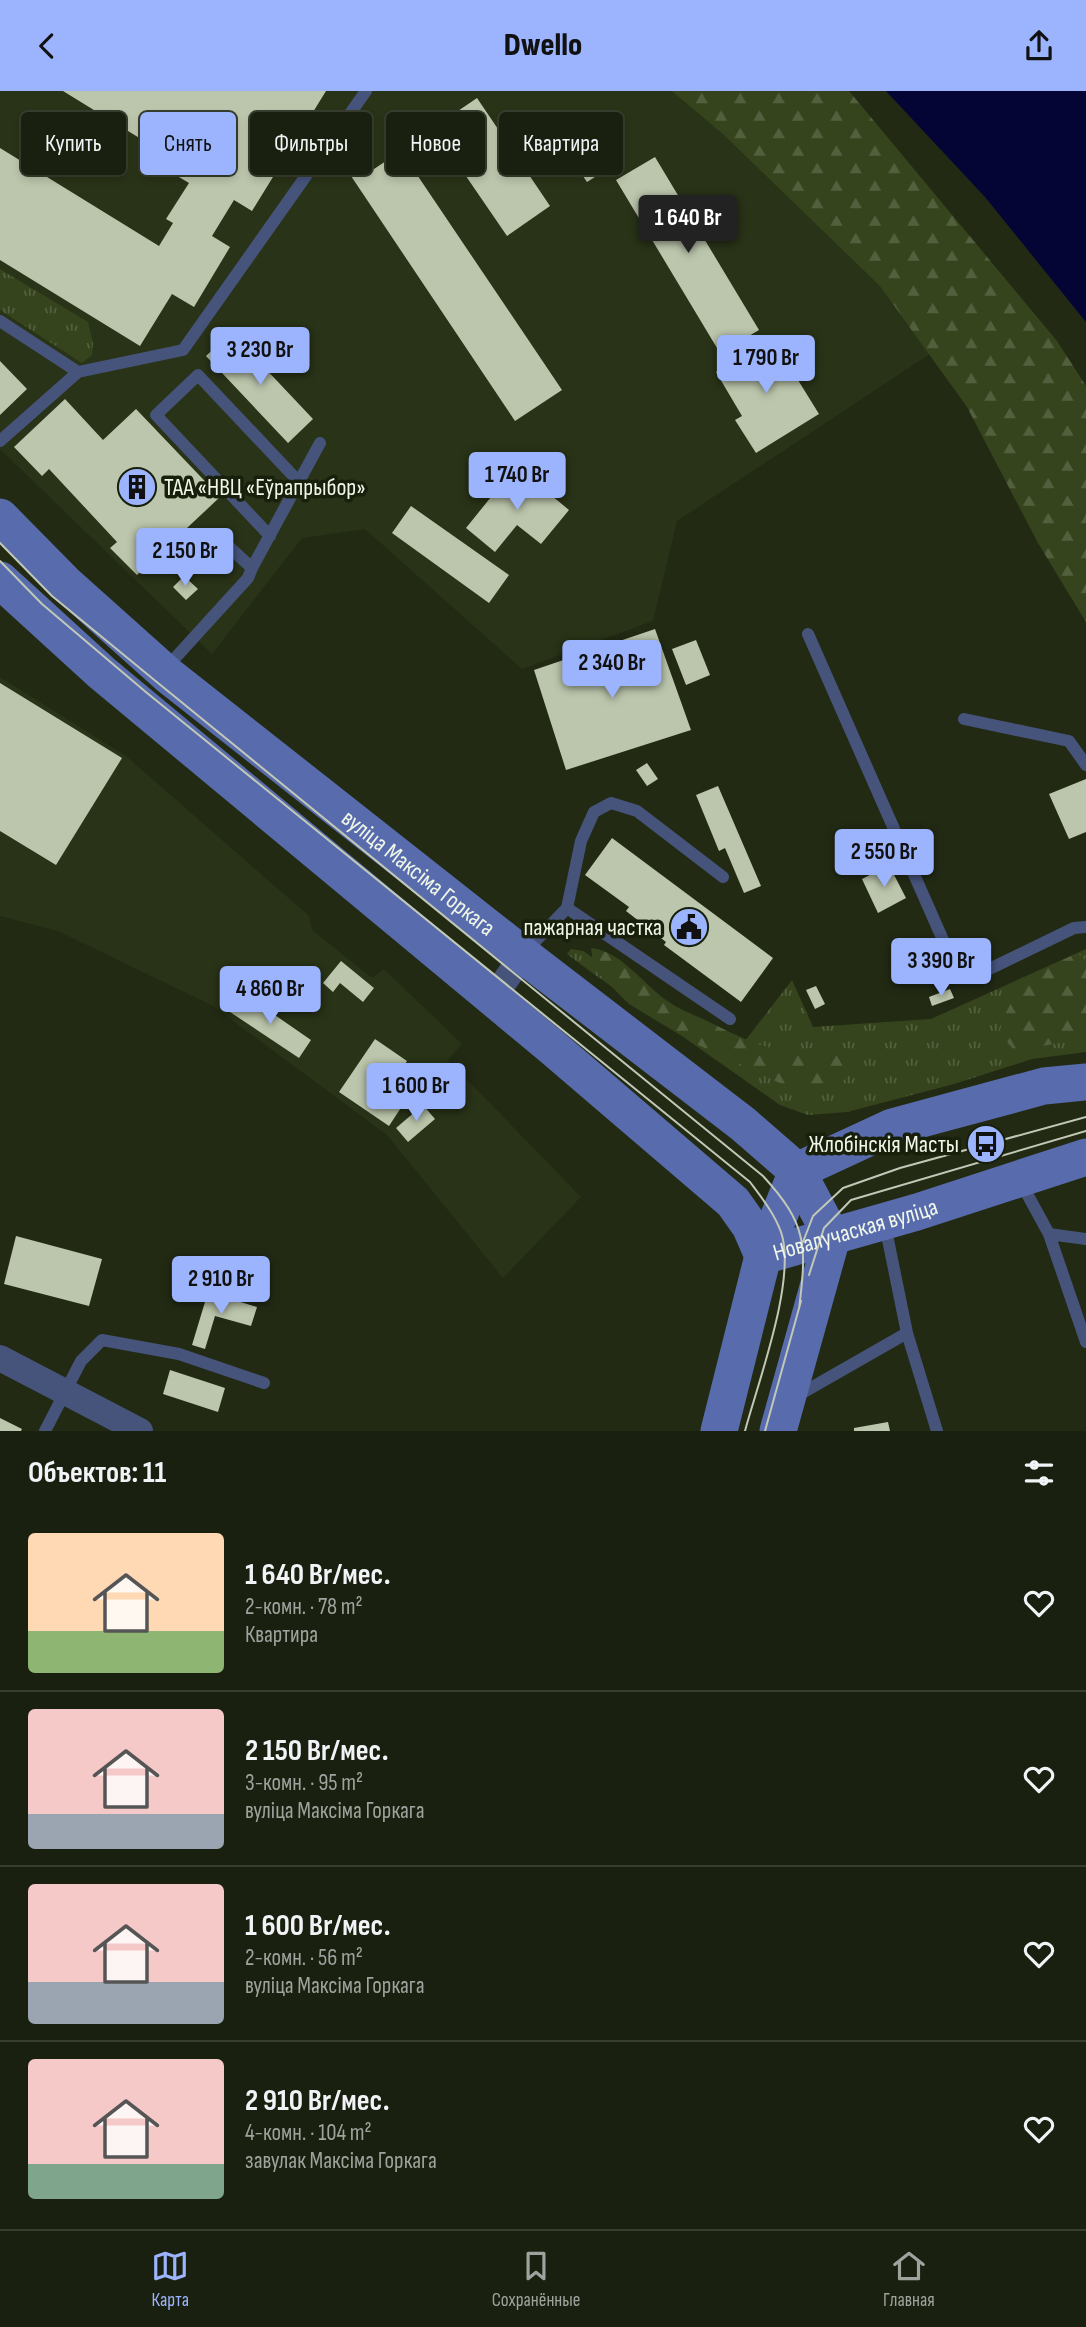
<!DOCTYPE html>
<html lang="ru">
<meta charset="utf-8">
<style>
:root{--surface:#1a200f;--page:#272d1d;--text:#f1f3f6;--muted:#9fa39e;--line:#383e2f;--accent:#9cb4fd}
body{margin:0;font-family:"Sofia Sans Condensed",sans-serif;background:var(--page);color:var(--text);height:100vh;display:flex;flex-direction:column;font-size:26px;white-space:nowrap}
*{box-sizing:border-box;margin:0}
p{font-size:23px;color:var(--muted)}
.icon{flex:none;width:38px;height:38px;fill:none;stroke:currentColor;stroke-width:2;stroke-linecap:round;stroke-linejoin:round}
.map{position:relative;height:1340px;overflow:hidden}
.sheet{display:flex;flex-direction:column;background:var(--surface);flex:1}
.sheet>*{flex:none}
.top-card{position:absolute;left:21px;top:21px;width:700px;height:63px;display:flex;gap:14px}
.price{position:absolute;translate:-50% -60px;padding:0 16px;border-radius:7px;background:var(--accent);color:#111;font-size:23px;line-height:46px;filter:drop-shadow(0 2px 4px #0008)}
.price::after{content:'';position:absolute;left:50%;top:42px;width:21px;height:16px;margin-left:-10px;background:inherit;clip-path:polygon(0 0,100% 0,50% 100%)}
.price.current{background:#222;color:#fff}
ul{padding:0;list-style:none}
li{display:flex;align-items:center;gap:21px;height:175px;padding:0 28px}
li+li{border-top:2px solid var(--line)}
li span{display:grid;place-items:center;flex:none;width:196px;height:140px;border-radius:7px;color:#555}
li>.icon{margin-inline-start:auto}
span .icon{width:84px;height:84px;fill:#fffc;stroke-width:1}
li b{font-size:30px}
h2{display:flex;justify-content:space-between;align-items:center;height:84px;padding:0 28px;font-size:30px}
.pill{padding:0 24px;border-radius:7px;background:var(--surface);box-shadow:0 4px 10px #0003,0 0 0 2px var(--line);font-size:24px;line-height:63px}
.pill.current{background:var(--accent);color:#111}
header{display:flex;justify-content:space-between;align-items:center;height:91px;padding:0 28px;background:var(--accent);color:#111;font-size:32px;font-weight:800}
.tabs{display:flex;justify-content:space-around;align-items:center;height:98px;border-top:2px solid var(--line);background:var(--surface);font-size:19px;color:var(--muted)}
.tabs a{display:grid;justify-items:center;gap:4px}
.tabs .current{color:var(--accent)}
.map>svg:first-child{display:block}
</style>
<header><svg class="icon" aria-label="back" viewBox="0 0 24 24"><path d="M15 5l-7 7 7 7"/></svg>Dwello<svg class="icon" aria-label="share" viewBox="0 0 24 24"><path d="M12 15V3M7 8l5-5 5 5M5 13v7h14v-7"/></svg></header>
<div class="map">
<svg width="1086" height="1340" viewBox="0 0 1086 1340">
<defs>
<pattern id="grass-tufts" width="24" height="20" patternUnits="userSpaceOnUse" patternTransform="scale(1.75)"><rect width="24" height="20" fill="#36441d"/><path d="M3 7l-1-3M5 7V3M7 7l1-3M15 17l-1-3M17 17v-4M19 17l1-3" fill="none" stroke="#53603e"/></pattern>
<pattern id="forest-firs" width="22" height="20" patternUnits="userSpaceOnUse" patternTransform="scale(1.75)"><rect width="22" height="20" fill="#36441d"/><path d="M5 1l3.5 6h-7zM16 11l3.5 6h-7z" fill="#53603e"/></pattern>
</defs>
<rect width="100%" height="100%" fill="#222a14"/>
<path fill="#293317" d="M0,0H677L726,41L879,191L936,259L677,430L653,530L522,578L365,438L302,447L212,563L0,358Z
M0,586L126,665L309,825L312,839L372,887L384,878L462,953L448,969L581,1106L503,1187L387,1044L213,915L58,840L0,825Z"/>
<path fill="url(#grass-tufts)" d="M0,178L88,231L93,252L92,264L82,272L0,219Z
M571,858L583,860L735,963L792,889L813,936L931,928L1086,858V961L1032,968L954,993L847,1021L808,1024L780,1014L591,881L567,863Z"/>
<path fill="url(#forest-firs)" d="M672,0H849L1057,250L1086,295V531L1038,452L967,316L880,195L723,43Z
M591,857C623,861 643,894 669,911C680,919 695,924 707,930C734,943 762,958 792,961C817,964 830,956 855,967V979L835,997L782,993L692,951L629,913L594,878Z
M1078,862L1086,870V947L1015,960L999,942C1013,894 1034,881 1078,862Z"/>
<path fill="#040435" d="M886,0H1086V231L985,106Z"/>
<path fill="#bcc6ac" d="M63,0H326L252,120L234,109L212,145L230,156L194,216L172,203L140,255L0,169V57L159,155L173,132L166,128L189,92L147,67L154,56Z
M477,7L550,115L507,145L433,37Z
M573,31L606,79L587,91L555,44Z
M401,60L562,299L515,330L345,76L364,63L374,78Z
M655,66L759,239L720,262L616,89Z
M231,241L313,328L288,352L206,265Z
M772,247L819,323L756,362L735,329L742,325L716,281Z
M0,270L27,298L0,324Z
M65,308L103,349L136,318L220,406L137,484L110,457L117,451L49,378L42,385L14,356Z
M516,375L569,419L541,453L517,434L495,461L466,437Z
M411,415L509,484L489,512L392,442Z
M184,485L198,498L186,509L173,496Z
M655,538L691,639L566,679L534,579Z
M696,549L710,584L686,594L672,558Z
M0,592L122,667L56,774L0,740Z
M647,672L658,688L647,695L636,679Z
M1086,688V741L1069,748L1049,703Z
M718,695L761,795L744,802L725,757L719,760L696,704Z
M612,747L773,867L741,911L664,854L666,851L626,820L629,816L585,784Z
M889,774L906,807L878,822L862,788Z
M341,870L374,897L363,911L340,892L333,901L323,892Z
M816,895L825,913L815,918L806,899Z
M950,898L954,907L932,915L929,906Z
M243,902L311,949L299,967L230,921Z
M375,948L407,970L389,997L406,1009L389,1035L339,1001Z
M423,1014L435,1028L408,1051L396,1037Z
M16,1145L102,1168L89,1215L4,1193Z
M208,1201L257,1216L251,1235L215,1225L205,1258L192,1254Z
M170,1279L225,1297L218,1321L163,1303Z
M0,1327L22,1338L21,1340H0Z
M888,1331L890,1340H854V1337Z"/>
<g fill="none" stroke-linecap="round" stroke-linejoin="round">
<path stroke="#46547c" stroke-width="12" d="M0,230L78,281
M0,350L78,281L183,259L366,0
M270,445L156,324L198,284L299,391
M252,477L320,352
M808,543L958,883H979L1074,837L1086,836
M166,577L248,487L252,477L215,443
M964,628L1069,650L1086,674
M567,817L581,750L594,721L611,712L637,720L723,786
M525,861L567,817L730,928
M1020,1090L1049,1143L1086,1251
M885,1134L907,1242L937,1340
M1049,1143L1086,1148
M795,1306L907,1242
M45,1340L81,1270L102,1249L179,1263L264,1292"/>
<path stroke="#46547c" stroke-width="26" d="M493,907L523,864
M0,1267L140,1340"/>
<g stroke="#586cad" stroke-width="37">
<path id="s1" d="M0,426L65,492L169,585L523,864L743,1033L797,1080L832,1146L778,1340"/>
<path d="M0,489L102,582L552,956L733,1111L750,1135L763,1165"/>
<path id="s2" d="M763,1165L917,1121L1086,1066"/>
<path d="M719,1340L763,1165L797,1080L892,1036L1044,995L1086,991"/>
</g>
<path stroke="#c1c8b8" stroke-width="2" d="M0,452L52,505L158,592L763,1085C807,1133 807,1154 799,1218
M0,470L42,513L147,602L750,1091C762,1107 774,1122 781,1141C797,1188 758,1291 745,1340
M803,1151L813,1125L843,1097L900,1077L1086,1026
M809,1184L824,1137L851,1109L1086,1040
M765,1340L801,1210"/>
</g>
<defs>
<g id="building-disc" transform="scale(2.0125)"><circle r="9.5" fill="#9cb4fd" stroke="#18200b"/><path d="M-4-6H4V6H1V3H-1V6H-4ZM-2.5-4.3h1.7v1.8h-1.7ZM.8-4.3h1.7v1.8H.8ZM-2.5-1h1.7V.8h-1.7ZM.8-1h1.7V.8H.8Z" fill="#111"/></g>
<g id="civic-disc" transform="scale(2.0125)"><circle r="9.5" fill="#9cb4fd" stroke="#18200b"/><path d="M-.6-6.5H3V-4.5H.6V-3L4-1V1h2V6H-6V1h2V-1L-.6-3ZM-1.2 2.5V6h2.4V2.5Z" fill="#111"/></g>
<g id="bus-disc" transform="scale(2.0125)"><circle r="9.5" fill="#9cb4fd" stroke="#18200b"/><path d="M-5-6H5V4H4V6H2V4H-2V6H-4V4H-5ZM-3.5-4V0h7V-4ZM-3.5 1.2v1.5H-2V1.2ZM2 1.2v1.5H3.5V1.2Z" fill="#111"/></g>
</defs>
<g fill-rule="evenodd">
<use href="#building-disc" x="137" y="396"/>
<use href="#civic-disc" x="689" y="836"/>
<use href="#bus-disc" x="986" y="1053"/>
</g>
<g text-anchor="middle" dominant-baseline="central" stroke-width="7" stroke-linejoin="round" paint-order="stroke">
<g font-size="24" fill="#f0f6e8" stroke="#18200b" text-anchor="end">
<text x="164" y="396" text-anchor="start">ТАА «НВЦ «Еўрапрыбор»</text>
<text x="662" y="836">пажарная частка</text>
<text x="959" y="1053">Жлобінскія Масты</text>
</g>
<g font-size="24" fill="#f0f6e8" stroke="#18200b">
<text stroke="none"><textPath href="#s1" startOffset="550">вуліца Максіма Горкага</textPath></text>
<text stroke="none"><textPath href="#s2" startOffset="96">Новалучаская вуліца</textPath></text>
</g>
</g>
</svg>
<b class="price current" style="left:688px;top:164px">1 640 Br</b>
<b class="price" style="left:260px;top:296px">3 230 Br</b>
<b class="price" style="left:766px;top:304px">1 790 Br</b>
<b class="price" style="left:517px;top:421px">1 740 Br</b>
<b class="price" style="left:185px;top:497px">2 150 Br</b>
<b class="price" style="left:612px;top:609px">2 340 Br</b>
<b class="price" style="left:884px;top:798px">2 550 Br</b>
<b class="price" style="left:941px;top:907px">3 390 Br</b>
<b class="price" style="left:270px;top:935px">4 860 Br</b>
<b class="price" style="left:416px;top:1032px">1 600 Br</b>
<b class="price" style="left:221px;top:1225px">2 910 Br</b>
<div class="top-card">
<a class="pill">Купить</a>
<a class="pill current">Снять</a>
<a class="pill">Фильтры</a>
<a class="pill">Новое</a>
<a class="pill">Квартира</a>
</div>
</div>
<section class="sheet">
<h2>Объектов: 11<svg class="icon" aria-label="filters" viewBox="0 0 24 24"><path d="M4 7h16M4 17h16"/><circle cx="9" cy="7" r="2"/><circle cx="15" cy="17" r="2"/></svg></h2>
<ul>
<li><span style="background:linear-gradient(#ffd9b3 70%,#8fb573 0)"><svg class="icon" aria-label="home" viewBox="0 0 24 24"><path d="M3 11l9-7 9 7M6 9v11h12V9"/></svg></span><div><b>1 640 Br/мес.</b><p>2-комн. · 78 m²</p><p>Квартира</p></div><svg class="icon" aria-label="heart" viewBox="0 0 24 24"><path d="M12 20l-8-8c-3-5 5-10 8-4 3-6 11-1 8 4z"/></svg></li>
<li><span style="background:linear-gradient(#f6c9c9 75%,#9aa5b1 0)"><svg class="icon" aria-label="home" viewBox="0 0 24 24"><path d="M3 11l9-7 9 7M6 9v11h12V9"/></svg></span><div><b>2 150 Br/мес.</b><p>3-комн. · 95 m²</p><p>вуліца Максіма Горкага</p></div><svg class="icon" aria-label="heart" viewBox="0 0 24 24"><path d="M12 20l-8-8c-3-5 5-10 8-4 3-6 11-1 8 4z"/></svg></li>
<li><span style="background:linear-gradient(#f6c9c9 70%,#9aa5b1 0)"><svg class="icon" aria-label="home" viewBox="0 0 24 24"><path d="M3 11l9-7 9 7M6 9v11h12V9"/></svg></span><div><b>1 600 Br/мес.</b><p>2-комн. · 56 m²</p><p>вуліца Максіма Горкага</p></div><svg class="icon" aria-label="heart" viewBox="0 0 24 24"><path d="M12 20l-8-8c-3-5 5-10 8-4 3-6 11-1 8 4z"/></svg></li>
<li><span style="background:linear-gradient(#f6c9c9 75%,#7fa58c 0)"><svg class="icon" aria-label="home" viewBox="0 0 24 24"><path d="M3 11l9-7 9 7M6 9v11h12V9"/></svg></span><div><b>2 910 Br/мес.</b><p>4-комн. · 104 m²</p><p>завулак Максіма Горкага</p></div><svg class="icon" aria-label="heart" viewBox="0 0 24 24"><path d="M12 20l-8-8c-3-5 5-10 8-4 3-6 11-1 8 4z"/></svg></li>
</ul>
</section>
<nav class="tabs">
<a class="current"><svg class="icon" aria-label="map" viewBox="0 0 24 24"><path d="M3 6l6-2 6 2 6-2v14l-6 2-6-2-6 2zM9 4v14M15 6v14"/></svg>Карта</a>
<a><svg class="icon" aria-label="saved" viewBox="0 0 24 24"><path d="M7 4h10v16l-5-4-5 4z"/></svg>Сохранённые</a>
<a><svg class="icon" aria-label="home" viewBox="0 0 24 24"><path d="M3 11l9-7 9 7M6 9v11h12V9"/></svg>Главная</a>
</nav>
